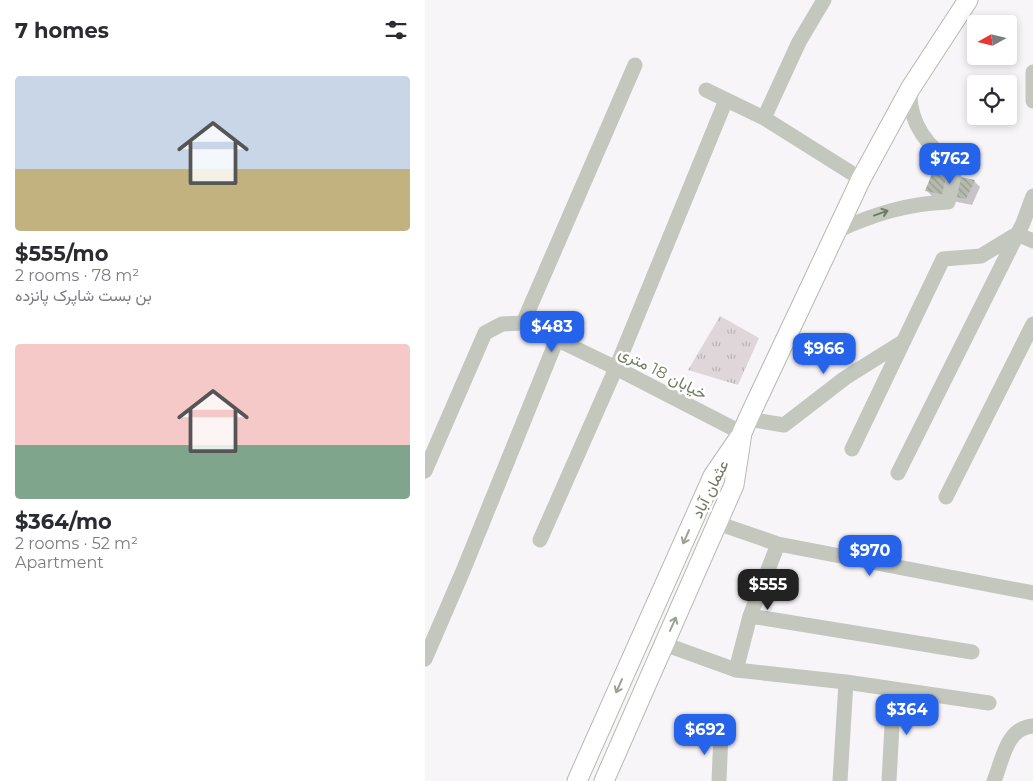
<!DOCTYPE html>
<meta charset="utf-8">
<style>
:root{--surface:#fff;--page:#f7f7f7;--text:#2b2b33;--muted:#7c7c81;--accent:#2563eb}
body{margin:0;font-family:Montserrat,Vazirmatn,sans-serif;background:var(--page);color:var(--text);height:100vh;display:flex;flex-direction:column;font-size:19px;white-space:nowrap}
*{box-sizing:border-box;margin:0}
p{font-size:16px;color:var(--muted)}
.icon{flex:none;width:28px;height:28px;fill:none;stroke:currentColor;stroke-width:2;stroke-linecap:round;stroke-linejoin:round}
.map{position:relative;flex:1;overflow:hidden}
.panel{display:flex;flex-direction:column;background:var(--surface);width:425px}
.panel>*{flex:none}
.needle{width:32px;rotate:262deg}
.fabs{position:absolute;left:542px;top:15px;display:grid;gap:10px}
.fabs a{display:grid;place-items:center;width:50px;height:50px;border-radius:5px;background:var(--surface);box-shadow:0 2px 8px #0003;font-size:25px}
.price{position:absolute;translate:-50% -42px;padding:0 11px;border-radius:10px;background:var(--accent);color:#fff;font-size:16px;line-height:32px;filter:drop-shadow(0 1px 2px #0008)}
.price::after{content:'';position:absolute;left:50%;top:30px;width:15px;height:11px;margin-left:-8px;background:inherit;clip-path:polygon(0 0,100% 0,50% 100%)}
.price.selected{background:#222;color:#fff}
ul{padding:0;list-style:none}
li{display:grid;align-content:center;gap:10px;height:265px;padding:0 15px}
li span{display:grid;place-items:center;height:155px;border-radius:5px;color:#555}
li>.icon{margin-inline-start:auto}
span .icon{width:90px;height:90px;fill:#fffc;stroke-width:1}
li b{font-size:21px}
h2{display:flex;justify-content:space-between;align-items:center;height:60px;padding:0 15px;font-size:21px}
main{display:flex;flex:1;min-height:0}
.map>svg:first-child{display:block}
</style>
<main>
<section class="panel">
<h2>7 homes<svg class="icon" aria-label="filters" viewBox="0 0 24 24"><path d="M4 7h16M4 17h16"/><circle cx="9" cy="7" r="2"/><circle cx="15" cy="17" r="2"/></svg></h2>
<ul>
<li><span style="background:linear-gradient(#c9d6e8 60%,#c2b280 0)"><svg class="icon" aria-label="home" viewBox="0 0 24 24"><path d="M3 11l9-7 9 7M6 9v11h12V9"/></svg></span><div><b>$555/mo</b><p>2 rooms · 78 m²</p><p>بن بست شاپرک پانزده</p></div></li>
<li><span style="background:linear-gradient(#f6c9c9 65%,#7fa58c 0)"><svg class="icon" aria-label="home" viewBox="0 0 24 24"><path d="M3 11l9-7 9 7M6 9v11h12V9"/></svg></span><div><b>$364/mo</b><p>2 rooms · 52 m²</p><p>Apartment</p></div></li>
</ul>
</section>
<div class="map">
<svg width="608" height="781" viewBox="0 0 608 781">
<defs>
<pattern id="park-tufts" width="24" height="20" patternUnits="userSpaceOnUse" patternTransform="scale(1.25)"><rect width="24" height="20" fill="#dfd6d9"/><path d="M3 7l-1-3M5 7V3M7 7l1-3M15 17l-1-3M17 17v-4M19 17l1-3" fill="none" stroke="#b9b3b3"/></pattern>
<pattern id="building-back-hatch" width="6" height="6" patternUnits="userSpaceOnUse" patternTransform="scale(1.25)"><rect width="6" height="6" fill="#b4baac"/><path d="M-1 5l2 2M0 0l6 6M5-1l2 2" fill="none" stroke="#979c8f"/></pattern>
</defs>
<rect width="100%" height="100%" fill="#f8f5f8"/>
<path fill="url(#park-tufts)" d="M295,316L334,338L313,385L263,370Z"/>
<path fill="#0003" d="M549,181L555,187L547,205L508,197L501,190Z"/>
<path fill="url(#building-back-hatch)" d="M508,171L550,180L541,199L500,191Z"/>
<g fill="none" stroke-linecap="round" stroke-linejoin="round">
<g stroke="#b5baaf" stroke-width="21">
<path id="major" d="M152,781L288,476L314,438
M179,781L309,485L317,433L323,419L436,179L485,89L543,0"/>
</g>
<path stroke="#c3c7be" stroke-width="15" d="M608,72V101
M281,90L339,118L436,179
M339,118L374,42L399,0
M411,231C450,214 480,204 523,202L531,167C504,148 483,124 485,89
M98,323L210,65
M323,419L359,425L420,378L479,341
M427,449L518,259L556,256L592,234L608,241
M0,471L60,333L77,324L98,323L191,368L317,433
M473,473L598,223L608,196
M521,497L608,324
M292,523L353,544L608,593
M115,540L191,368L301,100
M325,616L547,652
M239,644L311,670L421,682L564,703
M0,659L38,571L132,339
M311,670L325,616L353,544
M294,781L296,733
M415,781L421,682
M464,781L469,689
M569,781C578,759 581,728 608,726"/>
<use href="#major" stroke="#fff" stroke-width="19"/>
</g>
<defs><path id="oneway-shaft" d="M-6 0H5M1.5-3L5.5 0L1.5 3" fill="none" stroke-width="1.6" stroke-linecap="round" stroke-linejoin="round" transform="scale(1.25)"/></defs>
<use stroke="#6e7b5e" href="#oneway-shaft" transform="translate(456 213) rotate(-20)"/>
<g stroke="#9aa38e">
<use href="#oneway-shaft" transform="translate(261 537) rotate(114)"/>
<use href="#oneway-shaft" transform="translate(248 624) rotate(-66)"/>
<use href="#oneway-shaft" transform="translate(194 686) rotate(114)"/>
</g>
<g text-anchor="middle" dominant-baseline="central" stroke-width="5" stroke-linejoin="round" paint-order="stroke">
<g font-size="16" fill="#6e7b5e" stroke="#fff">
<text transform="translate(238 373) rotate(27)">خیابان 18 متری</text>
<text transform="translate(285 489) rotate(-63)">عثمان آباد</text>
</g>
</g>
</svg>
<div class="fabs">
<a><svg class="needle" viewBox="-14 -14 28 28"><path d="M0-13l5 13h-10z" fill="#e53935"/><path d="M0 13l5-13h-10z" fill="#7c7c81"/></svg></a>
<a><svg class="icon" aria-label="locate" viewBox="0 0 24 24"><circle cx="12" cy="12" r="6"/><path d="M12 2v4M12 18v4M2 12h4M18 12h4"/></svg></a>
</div>
<b class="price" style="left:525px;top:185px">$762</b>
<b class="price" style="left:127px;top:353px">$483</b>
<b class="price" style="left:399px;top:375px">$966</b>
<b class="price" style="left:445px;top:577px">$970</b>
<b class="price selected" style="left:343px;top:611px">$555</b>
<b class="price" style="left:482px;top:736px">$364</b>
<b class="price" style="left:280px;top:756px">$692</b>
</div>
</main>
